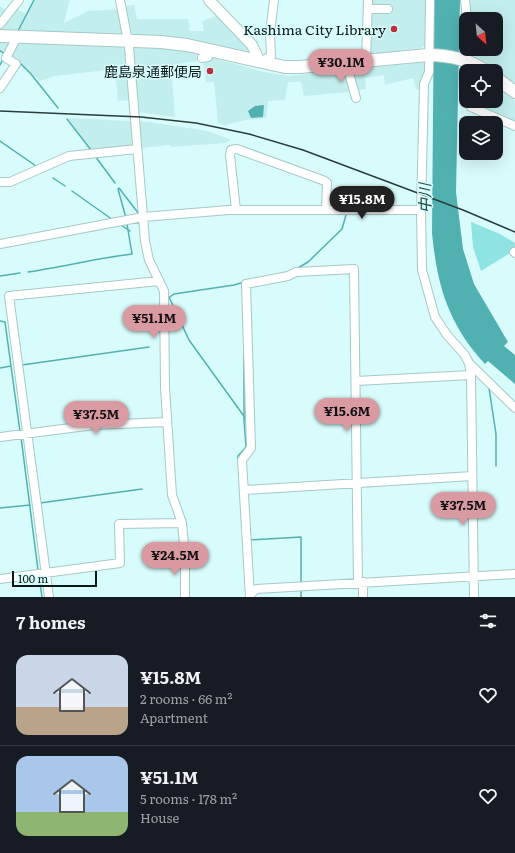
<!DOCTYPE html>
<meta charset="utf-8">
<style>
:root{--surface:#171b24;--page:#20242c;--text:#f1f3f6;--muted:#9ea1a6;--line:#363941;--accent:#da9aa2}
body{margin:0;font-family:Literata,"Noto Sans JP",serif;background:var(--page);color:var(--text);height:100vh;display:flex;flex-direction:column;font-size:15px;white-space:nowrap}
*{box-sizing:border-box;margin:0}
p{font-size:13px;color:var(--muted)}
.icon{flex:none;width:22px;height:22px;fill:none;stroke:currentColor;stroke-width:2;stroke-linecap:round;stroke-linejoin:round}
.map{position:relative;height:597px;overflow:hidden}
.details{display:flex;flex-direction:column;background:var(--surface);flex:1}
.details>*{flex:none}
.needle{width:26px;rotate:153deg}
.tools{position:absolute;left:459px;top:12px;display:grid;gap:8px}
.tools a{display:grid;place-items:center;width:44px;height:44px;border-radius:8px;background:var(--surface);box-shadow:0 4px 16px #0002;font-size:20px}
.scale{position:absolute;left:12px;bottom:10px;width:85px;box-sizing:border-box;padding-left:4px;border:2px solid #0c1919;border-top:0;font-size:11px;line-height:14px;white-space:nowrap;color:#0c1919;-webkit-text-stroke:3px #d8fbfb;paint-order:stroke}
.price{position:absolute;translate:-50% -34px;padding:0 9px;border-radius:14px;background:var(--accent);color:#111;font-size:13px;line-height:26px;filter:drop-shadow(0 1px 2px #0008)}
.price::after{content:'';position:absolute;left:50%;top:24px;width:12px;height:9px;margin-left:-6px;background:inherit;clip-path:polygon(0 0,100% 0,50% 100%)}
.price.on{background:#222;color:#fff}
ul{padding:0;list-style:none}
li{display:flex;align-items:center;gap:12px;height:100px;padding:0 16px}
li+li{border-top:1px solid var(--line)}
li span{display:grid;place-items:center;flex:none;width:112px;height:80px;border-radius:12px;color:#555}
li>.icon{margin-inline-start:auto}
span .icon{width:48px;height:48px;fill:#fffc;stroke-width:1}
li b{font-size:17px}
h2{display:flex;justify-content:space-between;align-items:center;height:48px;padding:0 16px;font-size:17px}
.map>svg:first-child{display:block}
</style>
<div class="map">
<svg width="515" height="597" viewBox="0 0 515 597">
<rect width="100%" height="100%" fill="#d8fbfb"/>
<path fill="#c2efee" d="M33,0H70L64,23L88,11L123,9L124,6L134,5L137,19H188L190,31H204L202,21L216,16L245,46L249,52L247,54L192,40L161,36L0,32V6L7,11L12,6L26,14Z
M373,0H426L425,45L421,48L373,54L370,51Z
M469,0H515V81L509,82L485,61L470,54V49H496V19H470Z
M0,41L165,48L188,51L264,72L288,76L427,62L426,87L416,90L413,78L385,85L384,75L365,78L366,89L347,92L304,96L301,82H288L285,100L268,101L266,118L246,120L229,124L226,126L218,123L214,82H206L203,60L171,65L175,117L131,111L130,100L118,101L115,69L55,76L40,81L18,62L0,51Z
M496,87L515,101V125L466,102L496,101Z
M68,118L149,122L208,131L231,140L225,143L171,147L170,145L93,153Z"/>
<path fill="#8fe4e3" d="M471,222L500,234L515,243V250L481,271L473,247Z"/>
<path fill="#51b1b1" d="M434,0H460L456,192L463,249L474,284L508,342L504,346L515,355V384L488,361L485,364C448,324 437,285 432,233Z
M264,105L263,117L251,118L248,111L255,106Z"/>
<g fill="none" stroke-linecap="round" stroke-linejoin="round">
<path stroke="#51b1b1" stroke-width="1.5" d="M18,31L34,0
M0,51L5,54
M19,62L31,74L58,108
M0,65L3,59
M67,119L91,150
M0,141L36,166
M95,156L115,183
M53,178L65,186
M119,188L139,214
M118,189L126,218
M72,191L113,220
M121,225L130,231
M298,268L308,262L342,229L346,215
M28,272C63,267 97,258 132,254L127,224
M0,276L20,273
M169,297L189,340L246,419V422
M167,299L174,294L234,285L244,282
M0,321L5,322L20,432
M22,365L149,347
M0,368L11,366
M489,388L496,434V466
M21,437L38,570
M238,461V456L246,447L244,420V340
M40,503L142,489
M0,508L30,505
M249,540L301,537V583
M39,576L42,597
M301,597V589"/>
<g stroke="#a6c8c7" stroke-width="10">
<path id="minor" d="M120,0L129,47L145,241L149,260L164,291L165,387L172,495L182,523L185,555V597
M465,0L467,19
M368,9H388
M0,24L19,0
M202,58L208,57L210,50
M366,61L368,0
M260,62L271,56L270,33L274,0
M346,63L356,98
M466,85L467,49
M0,88L16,64L6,58L17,37
M468,101L471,107L515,126
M0,182H10L69,156L137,149
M236,210L230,155L231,150L237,149L325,181L327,183L326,210
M421,210L424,84L429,72L430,0
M0,244L143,217L229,210H421L422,270L435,317L447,335L464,354L469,363L471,375L474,597
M514,252L515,253
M469,363L515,408
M356,381L471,375
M0,437L94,425L167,422
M244,490L472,476
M0,579L120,563L119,524L182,523
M363,582V597
M250,595L256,589L515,574
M49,597L9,296L159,281
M250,597L242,460L251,448L246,284L288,276L296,272L354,269L358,582"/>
</g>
<g stroke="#a6c8c7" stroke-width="12">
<path id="major" d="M209,0L252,45L260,62"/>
</g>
<g stroke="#a6c8c7" stroke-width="14">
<path id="highway" d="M0,36L161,42L187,45L285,67H300L428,55C449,55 468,59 486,71
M496,78L515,92"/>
</g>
<use href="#minor" stroke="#fff" stroke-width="8"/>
<use href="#major" stroke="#fff" stroke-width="10"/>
<use href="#highway" stroke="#fff" stroke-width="12"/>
<path stroke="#2c3c3c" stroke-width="1.5" d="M0,111L141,117L196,123L249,134L303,150L463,210L515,232"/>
</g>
<g fill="#be2d3b" stroke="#d8fbfb" stroke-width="1.5">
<circle cx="394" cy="29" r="4"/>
<circle cx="210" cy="71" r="4"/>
</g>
<g text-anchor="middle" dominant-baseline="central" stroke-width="3" stroke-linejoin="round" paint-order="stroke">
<g font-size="14" fill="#0c1919" stroke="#d8fbfb" text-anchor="end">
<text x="386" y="29">Kashima City Library</text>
<text x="202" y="71">鹿島泉通郵便局</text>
</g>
<g font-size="15" font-style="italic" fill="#113e3e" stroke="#d8fbfb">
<text transform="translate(424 198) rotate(-91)">中川</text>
</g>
</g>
</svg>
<div class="tools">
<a><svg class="needle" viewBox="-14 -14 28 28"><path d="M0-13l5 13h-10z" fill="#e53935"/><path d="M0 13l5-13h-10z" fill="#9ea1a6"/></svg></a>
<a><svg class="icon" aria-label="locate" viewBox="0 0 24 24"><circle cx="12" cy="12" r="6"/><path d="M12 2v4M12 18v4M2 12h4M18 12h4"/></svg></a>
<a><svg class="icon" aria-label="layers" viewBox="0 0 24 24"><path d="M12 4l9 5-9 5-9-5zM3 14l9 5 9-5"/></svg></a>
</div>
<div class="scale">100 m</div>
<b class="price" style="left:341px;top:83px">¥30.1M</b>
<b class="price on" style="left:362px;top:220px">¥15.8M</b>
<b class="price" style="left:154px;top:339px">¥51.1M</b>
<b class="price" style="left:347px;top:432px">¥15.6M</b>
<b class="price" style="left:96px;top:435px">¥37.5M</b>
<b class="price" style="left:463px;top:526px">¥37.5M</b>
<b class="price" style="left:175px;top:576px">¥24.5M</b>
</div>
<section class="details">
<h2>7 homes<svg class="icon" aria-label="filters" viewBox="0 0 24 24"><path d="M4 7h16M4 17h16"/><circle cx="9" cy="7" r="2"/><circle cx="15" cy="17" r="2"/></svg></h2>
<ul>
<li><span style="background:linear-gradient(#c9d6e8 65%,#b9a48a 0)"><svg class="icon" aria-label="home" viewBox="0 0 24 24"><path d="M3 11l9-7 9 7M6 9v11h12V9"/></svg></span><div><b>¥15.8M</b><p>2 rooms · 66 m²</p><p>Apartment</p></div><svg class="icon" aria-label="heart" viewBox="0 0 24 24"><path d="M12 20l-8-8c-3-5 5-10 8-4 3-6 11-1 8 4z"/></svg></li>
<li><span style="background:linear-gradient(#a9c7e8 70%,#8fb573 0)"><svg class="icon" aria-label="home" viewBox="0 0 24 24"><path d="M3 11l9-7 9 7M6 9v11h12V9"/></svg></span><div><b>¥51.1M</b><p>5 rooms · 178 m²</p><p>House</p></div><svg class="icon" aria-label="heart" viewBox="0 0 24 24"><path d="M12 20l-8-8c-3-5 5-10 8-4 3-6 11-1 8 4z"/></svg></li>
</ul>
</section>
